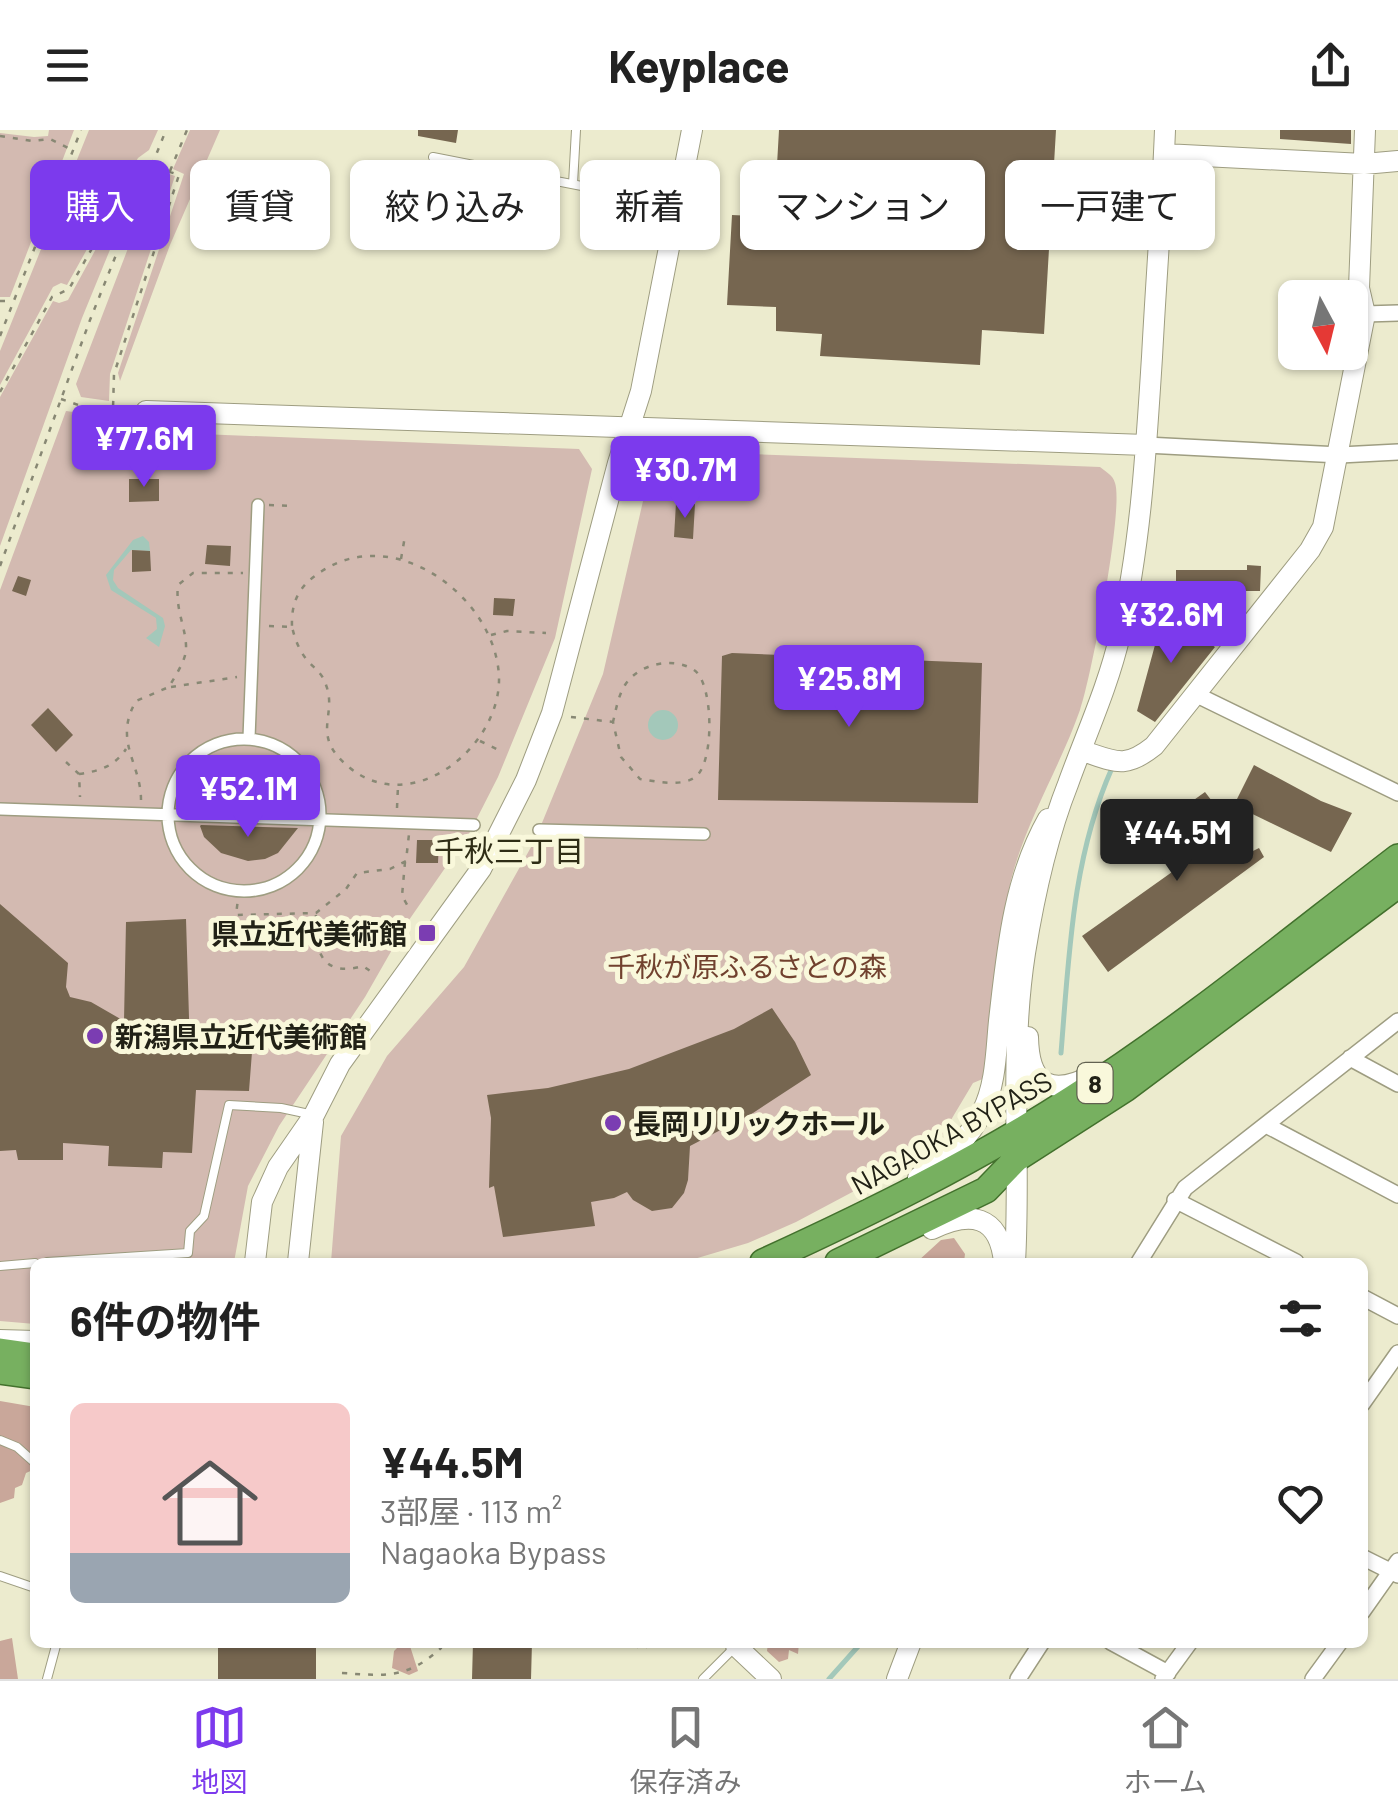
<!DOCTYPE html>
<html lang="ja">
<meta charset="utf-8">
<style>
:root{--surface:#fff;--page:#f2f2f2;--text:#222;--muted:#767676;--line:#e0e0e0;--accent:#7c3aed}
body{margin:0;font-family:Barlow,"Noto Sans JP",sans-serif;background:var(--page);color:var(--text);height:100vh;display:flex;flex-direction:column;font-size:38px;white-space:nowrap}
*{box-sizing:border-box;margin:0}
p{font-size:32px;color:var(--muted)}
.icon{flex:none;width:55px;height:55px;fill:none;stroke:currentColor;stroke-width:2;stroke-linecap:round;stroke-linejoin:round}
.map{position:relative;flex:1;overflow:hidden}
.sheet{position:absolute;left:30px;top:1128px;width:1338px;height:390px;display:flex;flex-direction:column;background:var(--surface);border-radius:15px;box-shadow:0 2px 8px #0004}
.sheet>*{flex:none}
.hud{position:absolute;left:30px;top:30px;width:1340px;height:90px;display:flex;gap:20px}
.needle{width:65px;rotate:173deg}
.tools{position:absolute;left:1278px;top:150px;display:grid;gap:20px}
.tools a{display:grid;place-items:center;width:90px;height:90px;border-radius:15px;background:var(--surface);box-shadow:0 2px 8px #0004;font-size:50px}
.price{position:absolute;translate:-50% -85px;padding:0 22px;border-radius:10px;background:var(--accent);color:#fff;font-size:32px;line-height:65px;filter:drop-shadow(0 2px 5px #0008)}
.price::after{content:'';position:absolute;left:50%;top:60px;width:30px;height:22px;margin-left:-15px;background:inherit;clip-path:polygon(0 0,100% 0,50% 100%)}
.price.active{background:#222;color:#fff}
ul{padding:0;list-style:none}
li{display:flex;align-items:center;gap:30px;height:250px;padding:0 40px}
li+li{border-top:2px solid var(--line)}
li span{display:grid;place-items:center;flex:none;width:280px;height:200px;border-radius:15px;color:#555}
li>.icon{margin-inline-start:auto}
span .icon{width:120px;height:120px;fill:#fffc;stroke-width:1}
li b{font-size:42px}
h2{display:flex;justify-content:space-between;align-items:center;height:120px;padding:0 40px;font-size:42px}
.chip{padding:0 35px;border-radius:15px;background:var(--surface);box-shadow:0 2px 8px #0004;font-size:35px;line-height:90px}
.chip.active{background:var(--accent);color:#fff}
header{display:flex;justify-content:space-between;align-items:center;height:130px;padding:0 40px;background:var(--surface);font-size:45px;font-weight:700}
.tabs{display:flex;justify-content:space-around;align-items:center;height:140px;border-top:2px solid var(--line);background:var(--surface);font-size:28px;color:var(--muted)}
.tabs a{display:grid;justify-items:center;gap:5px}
.tabs .active{color:var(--accent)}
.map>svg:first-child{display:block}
</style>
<header><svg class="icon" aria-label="menu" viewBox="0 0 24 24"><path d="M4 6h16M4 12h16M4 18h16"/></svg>Keyplace<svg class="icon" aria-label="share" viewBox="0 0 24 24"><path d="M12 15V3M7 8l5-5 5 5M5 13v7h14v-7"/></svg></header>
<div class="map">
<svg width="1398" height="1549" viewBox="0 0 1398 1549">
<rect width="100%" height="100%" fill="#ecebce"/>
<path fill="#d3bab1" d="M49,0H74L10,167H0V3L34,7L48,6Z
M89,0H158L149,20L138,28L67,155L61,153L53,157L0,255V221Z
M190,0H220L170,115L120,251L118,243L184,44L173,39Z
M158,40L175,46L110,244L109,271L81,267L76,254Z
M138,42L141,44L82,188L0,416V267L53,171L59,173L68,170Z
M66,281L103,286L127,301L579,319L592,339L555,508L498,647L470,702L409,790L365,867L279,996L248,1056L234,1132H35V1194L0,1191V460Z
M671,321L1100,337C1106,342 1113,345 1115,353C1124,378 1091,549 1080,580C1060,637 1026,691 1011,750C996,815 992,883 985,948L973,953L942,1005L922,1025L796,1092L748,1113L684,1132H331L341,1006L387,926L464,837L535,710L603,544L653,328Z"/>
<path fill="#c9a79a" d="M954,1108L965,1124L964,1132H901L918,1131L941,1110Z
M0,1271L35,1277V1339L26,1343L22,1355L15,1358L14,1368L0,1373Z
M12,1508L18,1549H0V1511Z
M768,1513H799L798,1524L789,1520L788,1529L779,1532L767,1521Z
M400,1515L410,1516L418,1541L409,1545L392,1538L394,1521Z"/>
<path fill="#a3c8ba" d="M143,406L149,412L150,421L131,420L114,440L113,450L118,458L163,488L165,496L159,517L146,508L157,499L156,488L111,460L106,445L133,410Z
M648 595a15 15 0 1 1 30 0a15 15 0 1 1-30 0Z
M246,626C275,627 286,639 298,665L290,674L197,672L189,662C207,641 219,629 246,626Z"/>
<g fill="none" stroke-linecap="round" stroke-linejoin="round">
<path stroke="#a3c8ba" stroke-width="5" d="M1061,923C1069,826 1072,728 1112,638
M829,1549L862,1512"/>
</g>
<path fill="#766650" d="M418,0H458L456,13L418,6Z
M779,0H1056L1044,204L982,200L980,235L820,226L822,204L776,201V177L727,175L732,85L774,87Z
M1280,0H1351V14L1280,9Z
M129,349H159V371L129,372Z
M676,373L695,374L693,409L674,407Z
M207,415L231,416L230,436L205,434Z
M132,420L150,421L151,441L132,442Z
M1247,435L1261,436L1260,461H1176V440H1247Z
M18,446L31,450L26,466L12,461Z
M494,468L515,469L513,486L493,485Z
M1164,482L1215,517L1155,592L1137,581Z
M732,523L982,533L978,673L718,670L722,526Z
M48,578L73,605L56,622L31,595Z
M1254,635L1321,671L1352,683L1331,722L1234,675Z
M1205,662L1251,722L1259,718L1264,727L1108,842L1082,806L1196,725L1170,687Z
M200,696L201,695L298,698L278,723L265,729L248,731L221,723L204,707Z
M417,710H439L438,733H416Z
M0,774L68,833L66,857L70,867L91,872L124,891L126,792L186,789L190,920L252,922L249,961L196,960L192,1023L163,1022L162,1038L108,1036L109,1016L63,1013V1030H18L16,1020L0,1021Z
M772,878L795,912L811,945L753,983L690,1016L688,1050L684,1063L672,1078L652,1081L633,1070L627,1062L614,1068L591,1072L595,1096L503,1107L494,1056L489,1058L491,988L487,965L548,958L629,939L734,899Z
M218,1512H316V1549H218Z
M473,1512H532L531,1549H472Z"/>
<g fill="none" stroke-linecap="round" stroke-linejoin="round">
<g stroke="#9e9d81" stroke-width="10">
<path id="service" d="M433,27L674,74
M573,54L576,0
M47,1132L188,1123L190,1101L204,1086L229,975L281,978L309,984
M0,1136L35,1133
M0,1310L17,1317L35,1333
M35,1436V1447
M0,1446L35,1458
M47,1549L57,1512
M703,1549L736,1516"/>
</g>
<g stroke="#9e9d81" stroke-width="14">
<path id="pedestrian" d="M249,608L258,375
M168 685a76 76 0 1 1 152 0a76 76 0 1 1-152 0Z
M0,679L474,695
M539,700L704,704"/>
</g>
<g stroke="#9e9d81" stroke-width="18">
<path id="minor" d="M1365,184L1398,183
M1146,315L1340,325L1398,322
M1197,565L1398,663
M1350,928L1398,954
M1266,995L1398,1065
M1175,1070L1296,1132
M1139,1132L1185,1058L1398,891
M1362,1167L1398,1186
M1362,1274L1398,1223
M1362,1427L1398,1445
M1362,1482L1398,1431
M1111,1512L1168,1543
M1018,1549L1042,1512
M1163,1549L1190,1512
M1313,1549L1340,1512"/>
</g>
<g stroke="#9e9d81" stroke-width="22">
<path id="tertiary" d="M1164,24L1364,34L1398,31
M146,281L1146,315
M1083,621C1116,632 1125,639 1154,616L1310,420L1323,397L1365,184L1359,158L1365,0
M1028,907C1029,957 1052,967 1095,944
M918,1048C944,1028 968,1012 982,982C996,955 996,921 999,891C1007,821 1013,751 1048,689
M932,1099C970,1081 999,1084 1004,1132
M255,1132L262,1072L278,1037L314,985L340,934L481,739L526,650L552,583L618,333L641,261L692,0
M298,1132L313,992
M1015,1132C1021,1029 1009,926 1025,823C1034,767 1047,707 1068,654C1086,604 1108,557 1120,505C1141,413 1146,320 1152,227C1156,151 1162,76 1165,0
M0,1210L35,1211
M736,1516L771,1549
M897,1549L911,1512"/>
</g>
<g stroke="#43712d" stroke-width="28">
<path id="trunk" d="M763,1132C870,1083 974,1032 1073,968C1186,896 1291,809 1398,727
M838,1132L986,1060L1016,1029L1125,959L1398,755
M0,1221L35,1226
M0,1241L35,1246"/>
</g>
<path stroke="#888874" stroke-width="2.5" stroke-dasharray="5 8" stroke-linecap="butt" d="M0,6L32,11L50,9L72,20
M170,41L187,0
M0,171H11
M0,206L81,0
M0,262L52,167L69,159L138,37L152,36L179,45L114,244L113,279
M61,269L84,277L130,280
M269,375L293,376
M401,429L405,406
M0,436L90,190L166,0
M269,496L292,497C295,509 299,521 308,531C315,539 323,544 326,555C338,586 309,605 350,638C412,688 501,617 499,547C496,468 396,393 322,441C300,455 291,470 292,497
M491,505L507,501L546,503
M171,557L237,547
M571,587L613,592L621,627L640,649C656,651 679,657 694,648C715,636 714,553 694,540C673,526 638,534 625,555C618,566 616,580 613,592
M480,611L503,622
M66,632L79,644L80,667
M79,644C99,641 114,637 126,619
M141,670C141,633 113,611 136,571L169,557C175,546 185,532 186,520C187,499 175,481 178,455L193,443H243
M397,678L398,656
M405,732L402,766L409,778
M239,761L236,785L316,783L346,759L357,743L390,739L406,731L409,704
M316,785C314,820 321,848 363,836L373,843
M621,1512L642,1518L665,1512
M342,1543C386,1546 407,1549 441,1518L440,1512"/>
<use href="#service" stroke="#fff" stroke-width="8"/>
<use href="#pedestrian" stroke="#fff" stroke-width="11"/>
<use href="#minor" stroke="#fff" stroke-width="15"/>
<use href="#tertiary" stroke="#fff" stroke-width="20"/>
<use href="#trunk" stroke="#77b060" stroke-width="25"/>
</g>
<g fill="#7b3db2" stroke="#f9f8db" stroke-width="4">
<rect x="417" y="793" width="20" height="20" rx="5"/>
<circle cx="95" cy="906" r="10"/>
<circle cx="613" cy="993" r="10"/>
</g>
<g text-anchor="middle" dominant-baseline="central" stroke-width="10" stroke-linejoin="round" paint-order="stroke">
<rect fill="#f9f8db" stroke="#626251" stroke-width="2.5" x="1077.5" y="933" width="35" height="40" rx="8"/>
<g font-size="25" font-weight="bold" fill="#212116">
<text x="1095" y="953">8</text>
</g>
<g font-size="28" font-weight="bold" fill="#212116" stroke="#f9f8db" text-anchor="start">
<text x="407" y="803" text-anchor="end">県立近代美術館</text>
<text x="115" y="906">新潟県立近代美術館</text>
<text x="633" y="993">長岡リリックホール</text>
</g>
<g font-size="28" fill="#71412e" stroke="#f9f8db">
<text x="747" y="836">千秋が原ふるさとの森</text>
</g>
<g font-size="28" fill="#212116" stroke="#f9f8db">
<text transform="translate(951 1002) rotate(-29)">NAGAOKA BYPASS</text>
</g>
<g font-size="30" fill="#2f2d16" stroke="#f9f8db">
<text x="509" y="720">千秋三丁目</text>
</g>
</g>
</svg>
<div class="tools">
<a><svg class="needle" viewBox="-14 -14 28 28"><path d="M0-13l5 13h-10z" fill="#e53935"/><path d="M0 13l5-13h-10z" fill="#767676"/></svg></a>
</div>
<b class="price" style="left:144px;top:360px">¥77.6M</b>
<b class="price" style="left:685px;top:391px">¥30.7M</b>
<b class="price" style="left:1171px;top:536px">¥32.6M</b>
<b class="price" style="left:849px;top:600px">¥25.8M</b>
<b class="price" style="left:248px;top:710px">¥52.1M</b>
<b class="price active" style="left:1177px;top:754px">¥44.5M</b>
<div class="hud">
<a class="chip active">購入</a>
<a class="chip">賃貸</a>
<a class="chip">絞り込み</a>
<a class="chip">新着</a>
<a class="chip">マンション</a>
<a class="chip">一戸建て</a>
</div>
<section class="sheet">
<h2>6件の物件<svg class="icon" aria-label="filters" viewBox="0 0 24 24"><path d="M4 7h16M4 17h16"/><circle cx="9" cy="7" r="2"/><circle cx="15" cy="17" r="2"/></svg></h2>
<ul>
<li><span style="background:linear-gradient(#f6c9c9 75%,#9aa5b1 0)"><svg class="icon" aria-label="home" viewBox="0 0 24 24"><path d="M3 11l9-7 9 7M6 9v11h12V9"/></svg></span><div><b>¥44.5M</b><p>3部屋 · 113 m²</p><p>Nagaoka Bypass</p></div><svg class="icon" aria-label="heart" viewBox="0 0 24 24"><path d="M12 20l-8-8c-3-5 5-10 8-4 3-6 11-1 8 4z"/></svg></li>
</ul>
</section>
</div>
<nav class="tabs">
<a class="active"><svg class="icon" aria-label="map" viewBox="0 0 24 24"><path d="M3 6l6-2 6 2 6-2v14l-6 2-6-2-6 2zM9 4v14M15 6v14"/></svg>地図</a>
<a><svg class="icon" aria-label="saved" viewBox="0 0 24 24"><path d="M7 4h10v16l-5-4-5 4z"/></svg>保存済み</a>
<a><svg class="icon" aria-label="home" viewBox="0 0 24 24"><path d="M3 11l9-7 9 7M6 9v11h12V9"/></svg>ホーム</a>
</nav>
